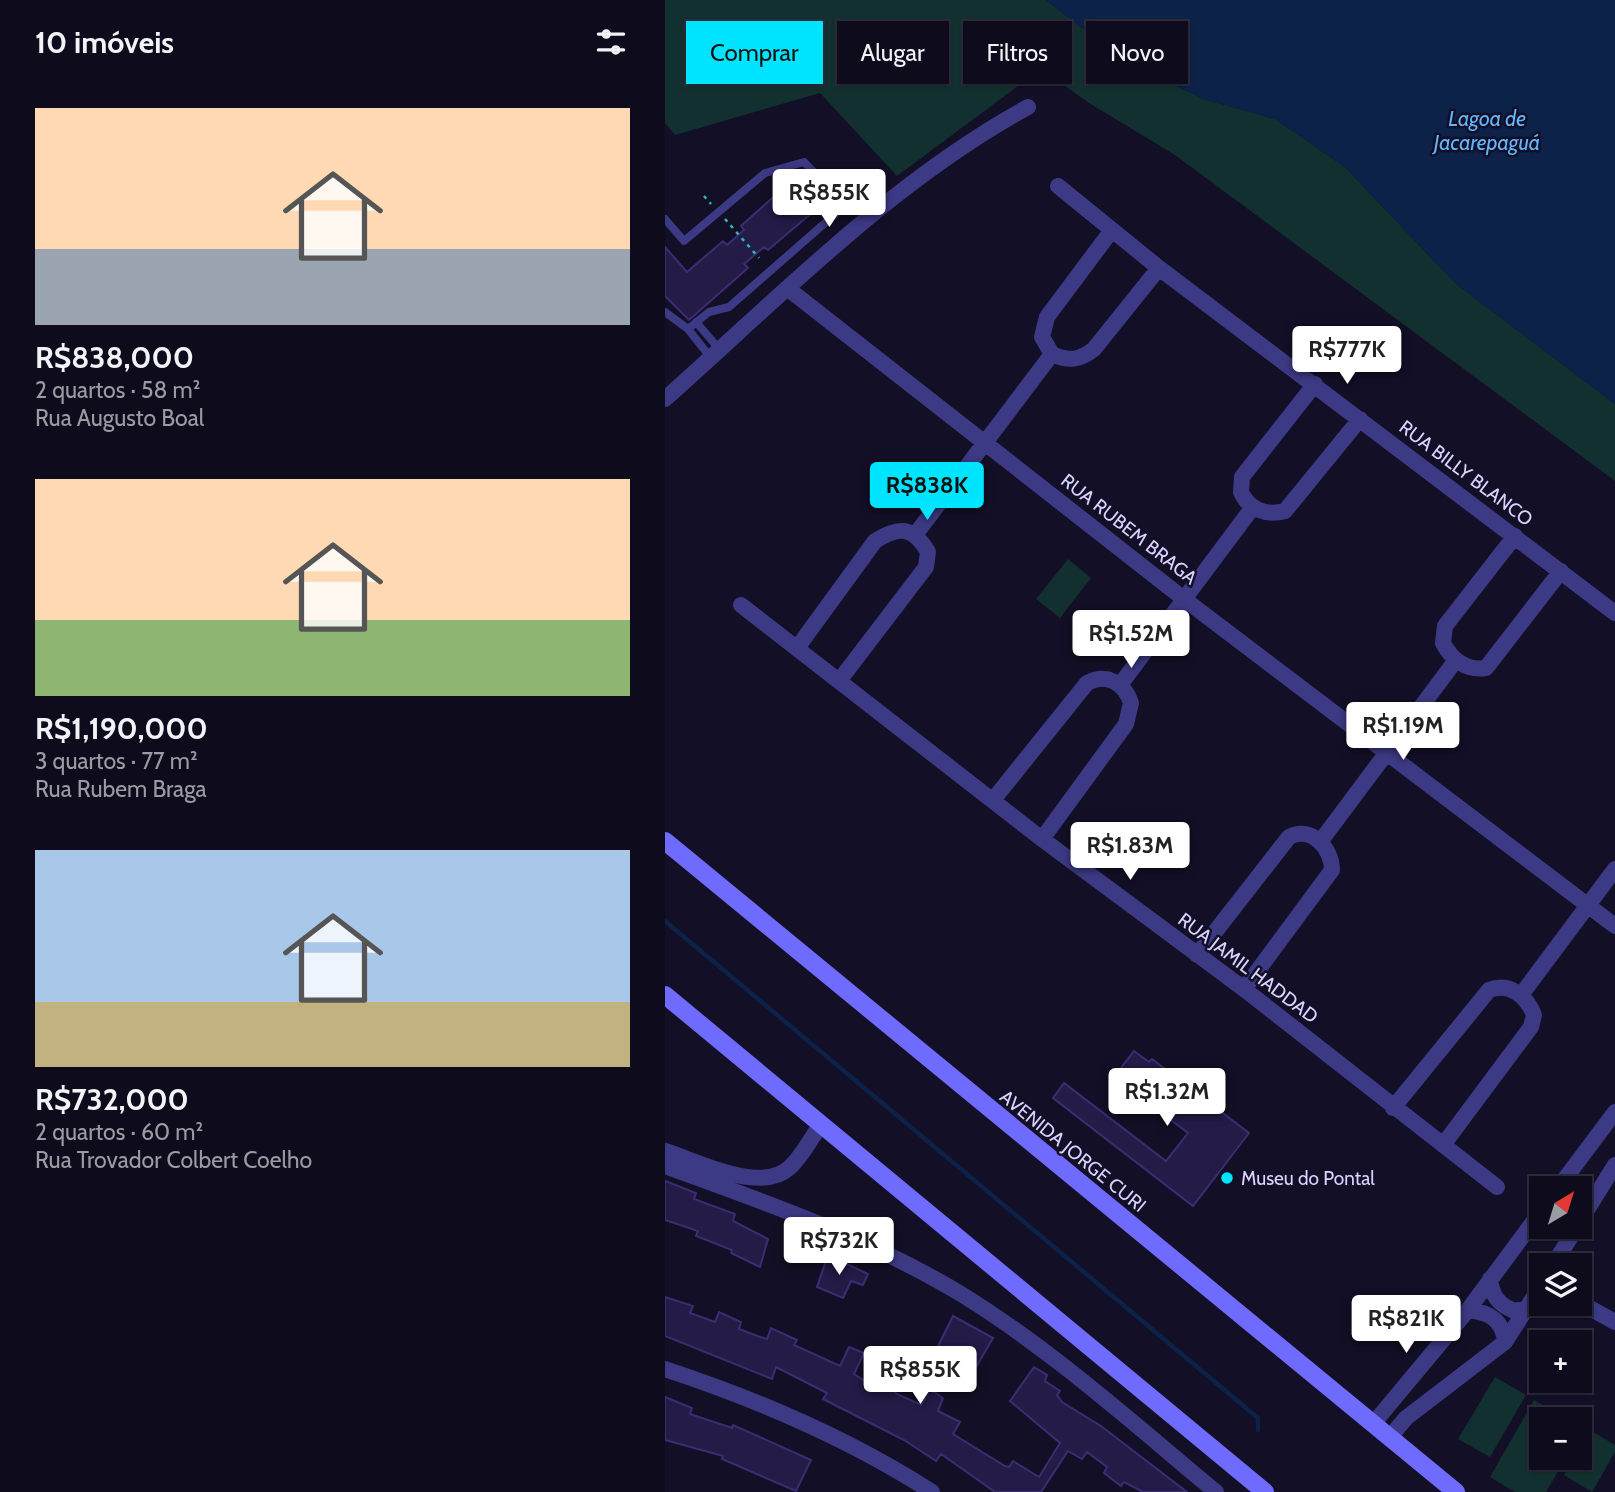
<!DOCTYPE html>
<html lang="pt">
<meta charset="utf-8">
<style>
:root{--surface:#0e0b1c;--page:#171425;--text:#f1f3f6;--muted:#9b9ba3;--line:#2e2b3b;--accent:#00e5ff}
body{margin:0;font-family:Cabin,sans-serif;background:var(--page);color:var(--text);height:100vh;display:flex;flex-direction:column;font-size:26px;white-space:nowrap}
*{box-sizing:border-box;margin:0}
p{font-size:23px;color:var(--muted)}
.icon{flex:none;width:38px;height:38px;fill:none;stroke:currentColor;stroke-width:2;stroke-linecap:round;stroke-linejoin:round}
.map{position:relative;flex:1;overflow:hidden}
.details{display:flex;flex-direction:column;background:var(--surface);width:665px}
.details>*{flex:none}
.top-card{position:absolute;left:21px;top:21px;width:665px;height:63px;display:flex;gap:14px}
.needle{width:46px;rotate:38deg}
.fabs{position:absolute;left:864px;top:1176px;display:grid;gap:14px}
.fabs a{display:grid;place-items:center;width:63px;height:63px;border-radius:0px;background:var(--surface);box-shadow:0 2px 5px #0004,0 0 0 2px var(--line);font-size:35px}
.price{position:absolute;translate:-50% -60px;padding:0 16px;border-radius:7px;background:#fff;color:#222;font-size:23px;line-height:46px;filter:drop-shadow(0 2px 4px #0008)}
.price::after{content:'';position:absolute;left:50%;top:42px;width:21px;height:16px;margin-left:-10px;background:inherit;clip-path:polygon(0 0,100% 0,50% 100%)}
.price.selected{background:var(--accent);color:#111}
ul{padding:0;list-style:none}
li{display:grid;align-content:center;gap:14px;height:371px;padding:0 35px}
li span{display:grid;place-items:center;height:217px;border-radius:0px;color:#555}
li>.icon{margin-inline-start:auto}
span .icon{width:126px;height:126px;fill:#fffc;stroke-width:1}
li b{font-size:30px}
h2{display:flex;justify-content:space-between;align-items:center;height:84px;padding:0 35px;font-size:30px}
.tag{padding:0 24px;border-radius:0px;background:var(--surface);box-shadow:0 2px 5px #0004,0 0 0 2px var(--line);font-size:24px;line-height:63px}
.tag.selected{background:var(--accent);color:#111}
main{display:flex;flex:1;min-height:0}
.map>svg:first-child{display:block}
</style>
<main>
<section class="details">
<h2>10 imóveis<svg class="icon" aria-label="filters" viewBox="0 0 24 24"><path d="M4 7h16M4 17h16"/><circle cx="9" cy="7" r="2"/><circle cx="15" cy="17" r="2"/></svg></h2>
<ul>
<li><span style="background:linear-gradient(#ffd9b3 65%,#9aa5b1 0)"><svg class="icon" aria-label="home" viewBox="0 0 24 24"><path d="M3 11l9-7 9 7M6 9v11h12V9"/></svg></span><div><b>R$838,000</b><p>2 quartos · 58 m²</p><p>Rua Augusto Boal</p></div></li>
<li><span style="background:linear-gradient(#ffd9b3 65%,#8fb573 0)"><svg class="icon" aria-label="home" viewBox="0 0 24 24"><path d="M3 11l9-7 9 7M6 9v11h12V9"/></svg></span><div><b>R$1,190,000</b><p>3 quartos · 77 m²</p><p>Rua Rubem Braga</p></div></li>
<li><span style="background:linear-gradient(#a9c7e8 70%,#c2b280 0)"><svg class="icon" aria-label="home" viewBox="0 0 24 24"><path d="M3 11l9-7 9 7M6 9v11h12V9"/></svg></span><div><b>R$732,000</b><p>2 quartos · 60 m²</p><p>Rua Trovador Colbert Coelho</p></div></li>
</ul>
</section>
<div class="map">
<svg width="950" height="1492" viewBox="0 0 950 1492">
<rect width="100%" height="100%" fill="#130f26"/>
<path fill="#12302f" d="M0,0H381L464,64L539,99L610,119L680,167L790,283L950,404V481L510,155L424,103L376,69L232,176L155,93L10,135L0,123Z
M403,559L426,578L395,618L371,599Z
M830,1377L861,1395L825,1457L793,1439Z
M869,1400L903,1419H877V1458H901L881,1492H850L825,1477Z
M925,1430L950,1445V1452L927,1492L899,1475L909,1458H915V1447Z"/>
<path fill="#0c2248" d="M381,0H950V404L790,283L680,167L610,119L539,99L464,64Z"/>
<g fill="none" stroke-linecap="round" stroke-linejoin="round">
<path stroke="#0c2248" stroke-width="4.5" d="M0,921L593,1418V1430"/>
</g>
<path fill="#241b47" stroke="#3b2d73" stroke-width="2" d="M136,172L158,191L161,201L103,250L99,247L79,264L83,268L24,320L0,296V247L22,272L58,241L62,245L79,230L76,226Z
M469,1051L484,1062L487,1059L584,1133L528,1206L388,1098L399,1083L501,1161L523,1133L449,1077Z
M0,1181L31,1193L29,1199L70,1214L68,1221L103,1239L95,1267L66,1253L67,1250L31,1236L33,1231L0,1220Z
M163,1255L203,1274L198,1285L186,1281L178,1298L152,1287Z
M0,1297L28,1306L25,1313L50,1322L54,1312L76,1322L74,1329L95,1337L102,1339L106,1328L132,1340L129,1345L175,1366L184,1347L199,1353L189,1374L213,1389L224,1369L238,1376L230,1393L256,1405L265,1389L278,1398L273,1411L295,1422L288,1434L340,1466L344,1467L348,1461L374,1477L395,1443L345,1401L369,1367L382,1375L380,1381L395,1391L392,1395L397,1402L436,1426L522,1492H478L459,1482L456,1486L439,1473L442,1467L422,1452L417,1459L403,1451L376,1492H330L276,1454L271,1461L239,1440L158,1399L162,1393L111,1367L107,1379L0,1336Z
M288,1316L328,1338L310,1369L273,1346Z
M0,1397L27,1408L25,1414L67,1428L68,1425L146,1460L131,1491L57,1459L58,1456L0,1440Z"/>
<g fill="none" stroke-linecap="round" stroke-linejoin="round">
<path stroke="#2fb8b0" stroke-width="2.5" stroke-dasharray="3.5 5" stroke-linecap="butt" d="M39,196L46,204
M60,219L94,258"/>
<path stroke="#3d3a85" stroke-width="8" d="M0,219L19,241L100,173L139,162L177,201L176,209L64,307L44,312L23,329
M0,312L23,329L46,358
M31,322L55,350"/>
<path stroke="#3d3a85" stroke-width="16" d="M393,186L494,268L950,613
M447,230L382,317L377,337L387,354C404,362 415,360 429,349L494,268
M122,288L519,599L950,926
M650,384L577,477L576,492C584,510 602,516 620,511L695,419
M0,399C116,296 226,182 363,107
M250,535L387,354
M850,536L780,626L778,643C787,660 801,671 821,668L896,571
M76,605L377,839L579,989L832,1187
M132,648L210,541C234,526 248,526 263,552L261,567L174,681
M455,685L588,507
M328,800L422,683C441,673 459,682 466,703L461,724L377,839
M655,842L791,660
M532,955L624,837C647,825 667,849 667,870L579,989
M856,995L950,869
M728,1108L824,990C844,982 862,996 869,1015L866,1027L778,1145
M0,1151C32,1161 95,1194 124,1168C137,1157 145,1139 156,1125
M0,1166C100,1202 205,1239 296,1294C387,1350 469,1424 551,1492
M893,1188L950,1112
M915,1221L950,1165
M888,1265L912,1227
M825,1279C827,1296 833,1304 849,1311L862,1308
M921,1306L950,1322
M803,1310C824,1312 838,1320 840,1342
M0,1369C94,1400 183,1438 267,1492
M708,1424L803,1310L877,1210
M725,1437L741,1418L840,1342L877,1284"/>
<path stroke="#6f6bff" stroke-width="18" d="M0,841L791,1492
M0,995L600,1492"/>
</g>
<circle fill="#00e5ff" stroke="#130f26" stroke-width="2.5" cx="562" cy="1178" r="7"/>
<g text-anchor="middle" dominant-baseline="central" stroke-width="5" stroke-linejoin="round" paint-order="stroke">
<g font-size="19" fill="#d9d4ff" stroke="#130f26">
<text transform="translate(801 473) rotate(37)">RUA BILLY BLANCO</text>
<text transform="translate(464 529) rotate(38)">RUA RUBEM BRAGA</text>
<text transform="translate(583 968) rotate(37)">RUA JAMIL HADDAD</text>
<text transform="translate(408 1151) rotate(39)">AVENIDA JORGE CURI</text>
</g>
<g font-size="19" fill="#d9d4ff" stroke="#130f26" text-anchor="start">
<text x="576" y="1178">Museu do Pontal</text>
</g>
<g font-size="21" font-style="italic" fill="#62b6ff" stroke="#130f26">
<text x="822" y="118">Lagoa de<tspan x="822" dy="24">Jacarepaguá</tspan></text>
</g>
</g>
</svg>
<div class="fabs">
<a><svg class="needle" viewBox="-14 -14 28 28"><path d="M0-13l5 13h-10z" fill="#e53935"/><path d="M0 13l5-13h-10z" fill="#9b9ba3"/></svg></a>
<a><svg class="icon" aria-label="layers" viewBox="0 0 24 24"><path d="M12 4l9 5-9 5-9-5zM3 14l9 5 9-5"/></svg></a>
<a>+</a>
<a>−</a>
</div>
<b class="price" style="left:164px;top:229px">R$855K</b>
<b class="price" style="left:682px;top:386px">R$777K</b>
<b class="price selected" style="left:262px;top:522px">R$838K</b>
<b class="price" style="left:466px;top:670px">R$1.52M</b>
<b class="price" style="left:738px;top:762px">R$1.19M</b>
<b class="price" style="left:465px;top:882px">R$1.83M</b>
<b class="price" style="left:502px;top:1128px">R$1.32M</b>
<b class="price" style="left:174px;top:1277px">R$732K</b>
<b class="price" style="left:741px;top:1355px">R$821K</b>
<b class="price" style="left:255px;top:1406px">R$855K</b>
<div class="top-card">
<a class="tag selected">Comprar</a>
<a class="tag">Alugar</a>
<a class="tag">Filtros</a>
<a class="tag">Novo</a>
</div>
</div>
</main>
